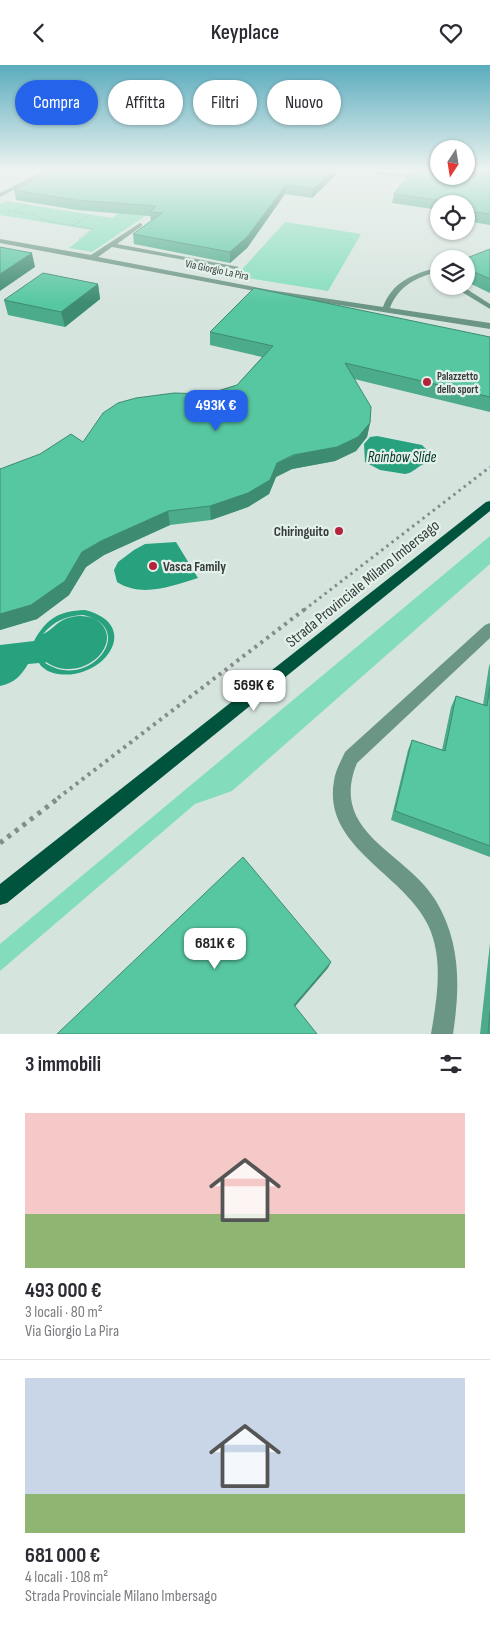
<!DOCTYPE html>
<html lang="it">
<meta charset="utf-8">
<style>
:root{--surface:#fff;--page:#f2f2f3;--text:#2b2b33;--muted:#7c7c81;--line:#e1e1e2;--accent:#2563eb}
body{margin:0;font-family:"Sofia Sans Condensed",sans-serif;background:var(--page);color:var(--text);height:100vh;display:flex;flex-direction:column;font-size:19px;white-space:nowrap}
*{box-sizing:border-box;margin:0}
p{font-size:16px;color:var(--muted)}
.icon{flex:none;width:28px;height:28px;fill:none;stroke:currentColor;stroke-width:2;stroke-linecap:round;stroke-linejoin:round}
.map{position:relative;height:969px;overflow:hidden}
.details{display:flex;flex-direction:column;background:var(--surface);flex:1}
.details>*{flex:none}
.guide{position:absolute;left:15px;top:15px;width:460px;height:45px;display:flex;gap:10px}
.needle{width:32px;rotate:192deg}
.fabs{position:absolute;left:430px;top:75px;display:grid;gap:10px}
.fabs a{display:grid;place-items:center;width:45px;height:45px;border-radius:50%;background:var(--surface);box-shadow:0 1px 4px #0004;font-size:25px}
.price{position:absolute;translate:-50% -42px;padding:0 11px;border-radius:10px;background:#fff;color:#222;font-size:16px;line-height:32px;filter:drop-shadow(0 1px 2px #0008)}
.price::after{content:'';position:absolute;left:50%;top:30px;width:15px;height:11px;margin-left:-8px;background:inherit;clip-path:polygon(0 0,100% 0,50% 100%)}
.price.active{background:var(--accent);color:#fff}
ul{padding:0;list-style:none}
li{display:grid;align-content:center;gap:10px;height:265px;padding:0 25px}
li+li{border-top:1px solid var(--line)}
li span{display:grid;place-items:center;height:155px;border-radius:0px;color:#555}
li>.icon{margin-inline-start:auto}
span .icon{width:90px;height:90px;fill:#fffc;stroke-width:1}
li b{font-size:21px}
h2{display:flex;justify-content:space-between;align-items:center;height:60px;padding:0 25px;font-size:21px}
.chip{padding:0 18px;border-radius:22px;background:var(--surface);box-shadow:0 1px 4px #0004;font-size:18px;line-height:45px}
.chip.active{background:var(--accent);color:#fff}
header{display:flex;justify-content:space-between;align-items:center;height:65px;padding:0 25px;background:var(--surface);font-size:22px;font-weight:600}
.map>svg:first-child{display:block}
</style>
<header><svg class="icon" aria-label="back" viewBox="0 0 24 24"><path d="M15 5l-7 7 7 7"/></svg>Keyplace<svg class="icon" aria-label="heart" viewBox="0 0 24 24"><path d="M12 20l-8-8c-3-5 5-10 8-4 3-6 11-1 8 4z"/></svg></header>
<div class="map">
<svg width="490" height="969" viewBox="0 0 490 969">
<rect width="100%" height="100%" fill="#d6e4de"/>
<path fill="#83ddbc" d="M142,133L166,137L92,187L69,183L92,165L0,150V139L6,136L112,153Z
M285,157L361,169L328,226L236,211Z
M490,471V499L232,726L195,739L0,906V879Z"/>
<path fill="#28a17e" fill-rule="evenodd" d="M377,371L422,380L426,384L429,393L427,398C418,400 414,408 405,409L380,405L365,397L364,379L370,372Z
M176,477L198,513C172,521 142,533 117,517L114,505L118,497L134,485L145,479Z
M85,545C144,560 103,616 58,609C51,608 42,604 39,598L28,599C21,611 14,618 0,621V580L34,576C47,553 59,546 85,545ZM83,550C139,562 90,627 45,598L46,597C84,622 129,574 95,554C88,551 79,550 72,552C58,554 53,565 43,569C54,556 66,551 83,550Z"/>
<g fill="none" stroke-linecap="round" stroke-linejoin="round">
<path stroke="#848d89" stroke-width="1" stroke-dasharray="1 2" stroke-linecap="butt" d="M8,146L32,149L46,156L92,164L79,174
M15,146L27,140
M74,160L90,150"/>
<path stroke="#848d89" stroke-width="3" stroke-dasharray="2.5 4" stroke-linecap="butt" d="M304,545L490,402"/>
<path stroke="#848d89" stroke-width="4" stroke-dasharray="3 4.5" stroke-linecap="butt" d="M58,733L305,544"/>
<path stroke="#848d89" stroke-width="5" stroke-dasharray="4 5.5" stroke-linecap="butt" d="M0,778L60,732"/>
<path fill="#6b9584" fill-rule="evenodd" d="M4,104H11L0,110V106Z
M47,104H54L0,132V128Z
M329,104H347L427,112L424,114Z
M140,158L142,159V161L117,179L239,202L235,204L112,182L98,192L270,225L383,242C393,216 413,209 439,202V206C416,213 399,220 390,243L490,258V264L270,229L0,178V174L91,190Z
M452,221H462L490,239V244Z
M490,558V573L357,698C328,769 407,787 436,836C461,878 460,922 453,969H431C437,933 444,894 428,860C404,809 322,782 334,716C335,706 341,696 345,687L485,560Z"/>
<path fill="#00533d" fill-rule="evenodd" d="M490,436V446L7,838L0,840V819L486,437Z"/>
</g>
<path fill="#4bab8a" d="M56,104H339V107L312,133L285,129L247,183L230,198L134,179L133,169L151,156L150,151L77,145L16,135L14,125Z
M417,104H439V111H466V104H490V160L466,156V139H439V145L392,138L394,129L417,105Z
M490,184V228L467,217V214H466V194Z
M98,219L100,234L65,262L8,250L4,235Z
M210,267L490,272V347L354,314L370,358L367,372L356,386L335,396L292,404L276,412L269,429L248,442L211,455L170,460L104,490L86,502L69,530L37,554L0,565V404L83,377L208,329L237,320L262,292L210,280Z
M490,599V792L391,755L408,685L412,675L442,685L451,642L456,631L483,640L489,601Z
M490,878V969H480Z"/>
<path fill="#3d8b71" d="M334,104H339V107L312,133L313,124Z
M286,120L285,129L247,183L230,198V187Z
M32,188L35,202L0,226V209Z
M98,219L100,234L65,262L61,247Z
M370,358L367,372L356,386L335,396L292,404L276,412L269,429L248,442L211,455L210,441L277,398Z
M168,446L170,460L104,490L86,502L69,530L37,554L0,565V549L82,487L101,476Z
M331,897L328,903L292,945L294,940Z"/>
<path fill="#57c7a1" stroke="#3d8b71" d="M56,104H334L313,124L286,120L247,172L230,187L133,169L162,148L150,147L156,141L75,135L14,125Z
M472,104H490V105Z
M413,105L439,107V111H466V110L490,112V149L466,146V139H451L452,137L394,129Z
M0,182L32,188L0,209Z
M490,184V214L470,205L474,203L466,200V194H464Z
M43,208L98,219L61,247L4,235Z
M254,223L490,272V332L345,298L371,342L370,358L358,372L337,382L293,390L277,398L270,415L248,428L210,441L168,446L101,476L82,487L65,516L31,540L0,549V404L40,389L71,369L83,377L103,348L118,338L136,333L174,328L208,329L237,320L273,281L210,267Z
M490,621V781L395,746L412,675L445,686L456,631L487,641Z
M243,792L331,897L294,940L317,969H57Z
M490,946V969H488Z"/>
<linearGradient id="sky" x2="0" y2="1"><stop stop-color="#5bacbe"/><stop offset="0.44" stop-color="#edf3f0"/><stop offset="1" stop-color="#edf3f0" stop-opacity="0"/></linearGradient>
<rect width="490" height="239" fill="url(#sky)"/>
<g fill="#b5233b" stroke="#e3f1eb" stroke-width="2">
<circle cx="427" cy="317" r="5"/>
<circle cx="339" cy="466" r="5"/>
<circle cx="153" cy="501" r="5"/>
</g>
<g text-anchor="middle" dominant-baseline="central" stroke-width="4.5" stroke-linejoin="round" paint-order="stroke">
<g font-size="11" fill="#373c3a" stroke="#e3f1eb">
<text transform="translate(217 205) rotate(12)">Via Giorgio La Pira</text>
</g>
<g font-size="11" font-weight="bold" fill="#373c3a" stroke="#e3f1eb" text-anchor="start">
<text x="437" y="311">Palazzetto<tspan x="437" dy="13">dello sport</tspan></text>
</g>
<g font-size="14" font-weight="bold" fill="#373c3a" stroke="#e3f1eb" text-anchor="end">
<text x="329" y="466">Chiringuito</text>
<text x="163" y="501" text-anchor="start">Vasca Family</text>
</g>
<g font-size="15" font-style="italic" fill="#003325" stroke="#e3f1eb">
<text x="402" y="392">Rainbow Slide</text>
</g>
<g font-size="16" fill="#373c3a" stroke="#e3f1eb">
<text transform="translate(363 519) rotate(-39)">Strada Provinciale Milano Imbersago</text>
</g>
</g>
</svg>
<div class="fabs">
<a><svg class="needle" viewBox="-14 -14 28 28"><path d="M0-13l5 13h-10z" fill="#e53935"/><path d="M0 13l5-13h-10z" fill="#7c7c81"/></svg></a>
<a><svg class="icon" aria-label="locate" viewBox="0 0 24 24"><circle cx="12" cy="12" r="6"/><path d="M12 2v4M12 18v4M2 12h4M18 12h4"/></svg></a>
<a><svg class="icon" aria-label="layers" viewBox="0 0 24 24"><path d="M12 4l9 5-9 5-9-5zM3 14l9 5 9-5"/></svg></a>
</div>
<b class="price active" style="left:216px;top:367px">493K €</b>
<b class="price" style="left:254px;top:647px">569K €</b>
<b class="price" style="left:215px;top:905px">681K €</b>
<div class="guide">
<a class="chip active">Compra</a>
<a class="chip">Affitta</a>
<a class="chip">Filtri</a>
<a class="chip">Nuovo</a>
</div>
</div>
<section class="details">
<h2>3 immobili<svg class="icon" aria-label="filters" viewBox="0 0 24 24"><path d="M4 7h16M4 17h16"/><circle cx="9" cy="7" r="2"/><circle cx="15" cy="17" r="2"/></svg></h2>
<ul>
<li><span style="background:linear-gradient(#f6c9c9 65%,#8fb573 0)"><svg class="icon" aria-label="home" viewBox="0 0 24 24"><path d="M3 11l9-7 9 7M6 9v11h12V9"/></svg></span><div><b>493 000 €</b><p>3 locali · 80 m²</p><p>Via Giorgio La Pira</p></div></li>
<li><span style="background:linear-gradient(#c9d6e8 75%,#8fb573 0)"><svg class="icon" aria-label="home" viewBox="0 0 24 24"><path d="M3 11l9-7 9 7M6 9v11h12V9"/></svg></span><div><b>681 000 €</b><p>4 locali · 108 m²</p><p>Strada Provinciale Milano Imbersago</p></div></li>
</ul>
</section>
